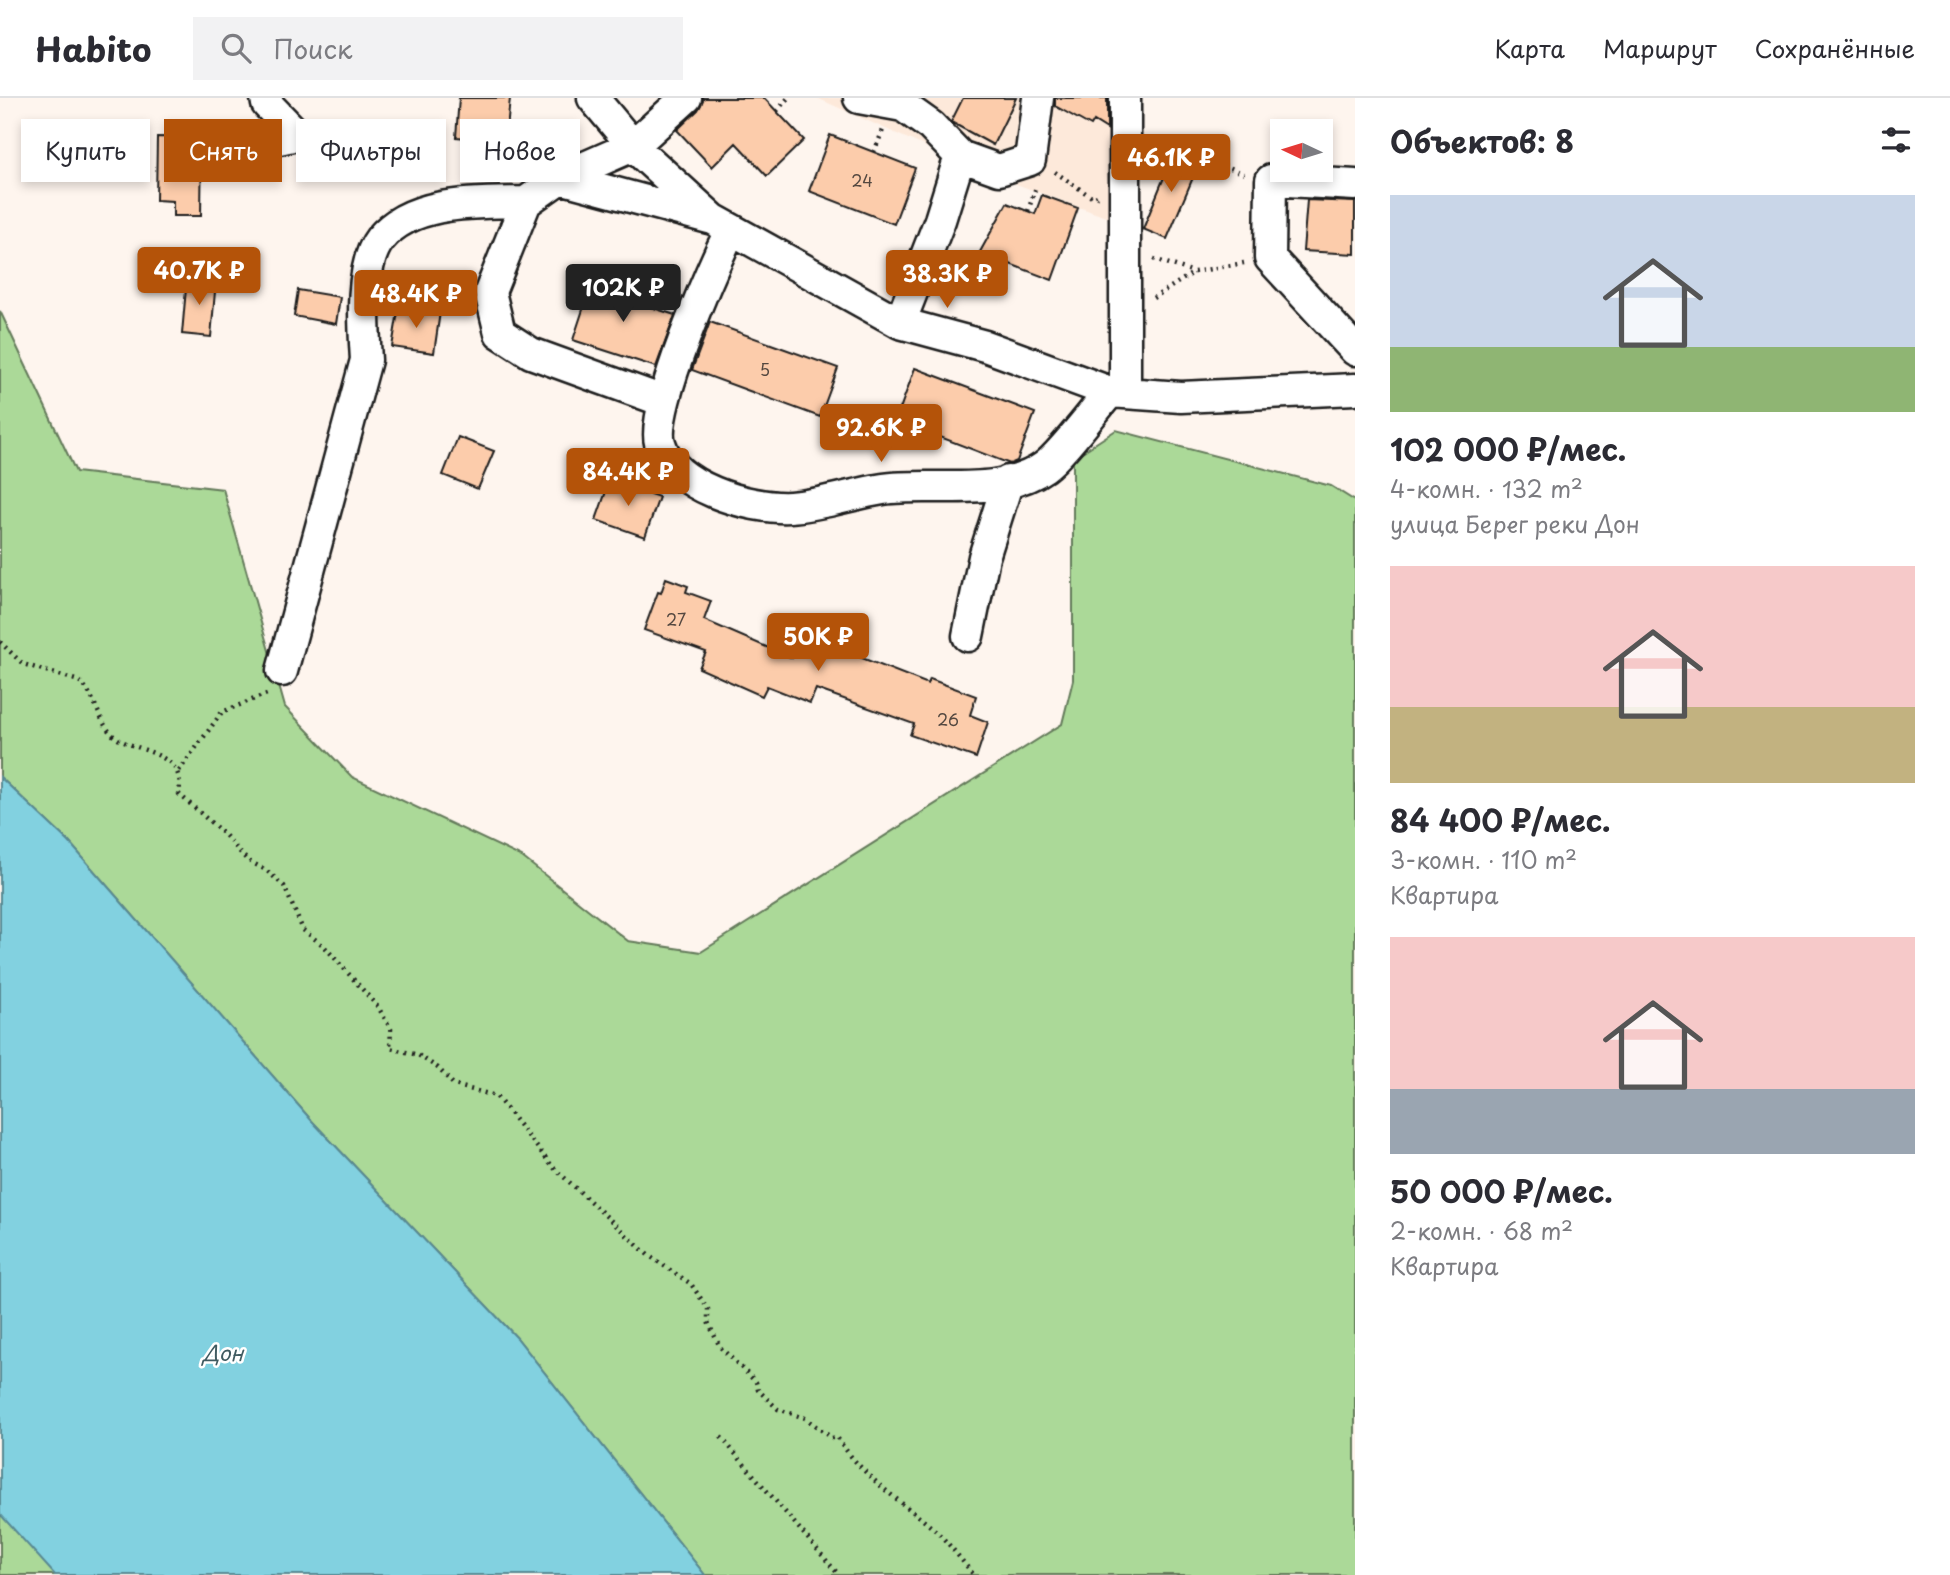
<!DOCTYPE html>
<html lang="ru">
<meta charset="utf-8">
<style>
:root{--surface:#fff;--page:#f2f2f3;--text:#2b2b33;--muted:#7c7c81;--line:#e1e1e2;--accent:#b45309}
body{margin:0;font-family:"Playpen Sans",sans-serif;background:var(--page);color:var(--text);height:100vh;display:flex;flex-direction:column;font-size:26px;white-space:nowrap}
*{box-sizing:border-box;margin:0}
p{font-size:23px;color:var(--muted)}
.icon{flex:none;width:38px;height:38px;fill:none;stroke:currentColor;stroke-width:2;stroke-linecap:round;stroke-linejoin:round}
.map{position:relative;flex:1;overflow:hidden}
.details{display:flex;flex-direction:column;background:var(--surface);width:595px}
.details>*{flex:none}
.top-card{position:absolute;left:21px;top:21px;width:665px;height:63px;display:flex;gap:14px}
.needle{width:46px;rotate:274deg}
.tools{position:absolute;left:1270px;top:21px;display:grid;gap:14px}
.tools a{display:grid;place-items:center;width:63px;height:63px;border-radius:0px;background:var(--surface);box-shadow:0 4px 10px #0003;font-size:35px}
.price{position:absolute;translate:-50% -60px;padding:0 16px;border-radius:7px;background:var(--accent);color:#fff;font-size:23px;line-height:46px;filter:drop-shadow(0 2px 4px #0008)}
.price::after{content:'';position:absolute;left:50%;top:42px;width:21px;height:16px;margin-left:-10px;background:inherit;clip-path:polygon(0 0,100% 0,50% 100%)}
.price.on{background:#222;color:#fff}
ul{padding:0;list-style:none}
li{display:grid;align-content:center;gap:14px;height:371px;padding:0 35px}
li span{display:grid;place-items:center;height:217px;border-radius:0px;color:#555}
li>.icon{margin-inline-start:auto}
span .icon{width:126px;height:126px;fill:#fffc;stroke-width:1}
li b{font-size:30px}
h2{display:flex;justify-content:space-between;align-items:center;height:84px;padding:0 35px;font-size:30px}
.pill{padding:0 24px;border-radius:0px;background:var(--surface);box-shadow:0 4px 10px #0003;font-size:24px;line-height:63px}
.pill.on{background:var(--accent);color:#fff}
header{display:flex;align-items:center;gap:42px;box-sizing:border-box;height:98px;padding:0 35px;background:var(--surface);border-bottom:2px solid var(--line)}
header strong{font-size:33px}
nav{display:flex;gap:38px;margin-inline-start:auto;font-size:24px}
.search{width:490px;height:63px;background:var(--page);display:flex;align-items:center;gap:18px;box-sizing:border-box;padding:0 24px;border-radius:0px;color:var(--muted);font-size:26px}
main{display:flex;flex:1;min-height:0}
.map>svg:first-child{display:block}
</style>
<header>
<strong>Habito</strong>
<div class="search"><svg class="icon" aria-label="search" viewBox="0 0 24 24"><circle cx="10" cy="10" r="6"/><path d="M15 15l6 6"/></svg>Поиск</div>
<nav><a>Карта</a><a>Маршрут</a><a>Сохранённые</a></nav>
</header>
<main>
<div class="map">
<svg width="1355" height="1477" viewBox="0 0 1355 1477">
<rect width="100%" height="100%" fill="#fef5ee"/>
<filter id="ink" filterUnits="userSpaceOnUse"><feTurbulence type="fractalNoise" baseFrequency=".0143" numOctaves="2"/><feDisplacementMap in="SourceGraphic" scale="14" xChannelSelector="R" yChannelSelector="G"/><feConvolveMatrix kernelMatrix="1 2 1 2 8 2 1 2 1" color-interpolation-filters="sRGB"/></filter>
<g filter="url(#ink)">
<path fill="#fde9da" d="M817,0H1115L1114,122L975,71Z"/>
<path fill="#abd998" stroke="#647a5a" stroke-width="2" d="M0,213L76,374L223,391L285,609L352,679L522,759L628,843L701,854L1062,626L1073,582V360L1116,332L1331,388L1355,403V1477H705L517,1240L312,1023L69,744L0,679Z
M0,1398L72,1477H0Z"/>
<path fill="#82d1e0" stroke="#598992" stroke-width="2" d="M0,679L69,744L312,1023L517,1240L705,1477H55L0,1416Z"/>
<path fill="#fcccab" stroke="#1c1c1c" stroke-width="2" d="M459,0H510L506,43L456,39Z
M764,0L804,42L767,78L736,45L712,69L677,32L698,12L704,0Z
M963,0H1016L993,47L951,24Z
M1055,0H1107V31L1094,23L1091,28L1055,8Z
M830,37L915,70L894,126L809,93Z
M157,39L202,40L201,118H173V103L156,102Z
M1175,52L1200,63L1167,141L1143,131Z
M1042,97L1078,110L1052,182L1002,163L995,181L970,172L1007,105L1035,116Z
M1307,102L1355,104V156L1303,153Z
M594,178L635,192L632,203L675,217L656,269L573,242Z
M187,179L216,182L211,239L182,236Z
M298,192L340,199L336,226L294,218Z
M399,208L440,214L434,255L392,249Z
M710,224L838,270L820,319L692,272Z
M915,270L1035,315L1017,363L1010,366L896,322Z
M458,339L494,353L478,391L443,377Z
M610,382L659,399L645,439L596,422Z
M666,480L688,488L686,494L711,503L704,522L792,560L801,536L928,586L930,581L976,598L970,617L988,624L976,660L910,637L914,626L816,591L810,605L767,588L762,598L699,570L706,554L644,532L658,494L661,495Z"/>
<g fill="none" stroke-linecap="round" stroke-linejoin="round">
<g stroke="#1c1c1c" stroke-width="35">
<path id="minor" d="M266,0L267,6L297,37
M593,0L633,48L713,121L900,225L985,248L1110,294L1181,299L1355,291
M859,0L903,8L931,28L960,58L999,72L1030,62L1038,0
M1125,0V294
M238,50L297,37L404,52
M560,80L709,120
M1355,87L1271,82L1270,160L1355,252
M731,131C713,168 650,310 660,345C672,389 749,411 790,409C822,407 852,396 883,391C932,384 1001,400 1044,369C1062,356 1094,312 1110,294
M900,225L940,122L960,58
M663,303L531,255L500,235L490,194L526,104L560,80L633,48L686,0
M968,538L984,459L1008,383
M282,573L366,262C364,230 359,168 380,141C412,101 480,105 526,104"/>
</g>
<path stroke="#1c1c1c" stroke-width="4.5" stroke-dasharray="2 5" stroke-linecap="butt" d="M777,13L788,0
M1153,50L1163,44L1184,49L1244,76
M874,54L883,32
M1055,74L1093,100L1097,98
M1028,113L1036,89
M1154,161L1194,174L1244,165
M1153,200L1193,175
M0,544L23,566L79,583C97,597 98,629 118,641C144,655 186,656 179,696L225,737L247,762L266,772L284,788L303,832L324,848L378,909L391,931L390,950L418,957L438,970L454,987L496,998L553,1069L648,1157L691,1186L708,1211V1224L720,1249L756,1284L758,1292L778,1311L805,1320L832,1340L837,1339C862,1379 900,1402 935,1432C949,1445 961,1462 974,1477
M179,673L222,614L267,596
M721,1339L839,1477"/>
<use href="#minor" stroke="#fff" stroke-width="30"/>
</g>
</g>
<g text-anchor="middle" dominant-baseline="central" stroke-width="5" stroke-linejoin="round" paint-order="stroke">
<g font-size="16" fill="#544840">
<text x="862" y="82">24</text>
<text x="765" y="271">5</text>
<text x="676" y="521">27</text>
<text x="948" y="621">26</text>
</g>
<g font-size="21" font-style="italic" fill="#405b61" stroke="#fff">
<text x="223" y="1254">Дон</text>
</g>
</g>
</svg>
<div class="tools">
<a><svg class="needle" viewBox="-14 -14 28 28"><path d="M0-13l5 13h-10z" fill="#e53935"/><path d="M0 13l5-13h-10z" fill="#7c7c81"/></svg></a>
</div>
<b class="price" style="left:1171px;top:96px">46.1K ₽</b>
<b class="price" style="left:199px;top:209px">40.7K ₽</b>
<b class="price" style="left:947px;top:212px">38.3K ₽</b>
<b class="price on" style="left:623px;top:226px">102K ₽</b>
<b class="price" style="left:416px;top:232px">48.4K ₽</b>
<b class="price" style="left:881px;top:366px">92.6K ₽</b>
<b class="price" style="left:628px;top:410px">84.4K ₽</b>
<b class="price" style="left:818px;top:575px">50K ₽</b>
<div class="top-card">
<a class="pill">Купить</a>
<a class="pill on">Снять</a>
<a class="pill">Фильтры</a>
<a class="pill">Новое</a>
</div>
</div>
<section class="details">
<h2>Объектов: 8<svg class="icon" aria-label="filters" viewBox="0 0 24 24"><path d="M4 7h16M4 17h16"/><circle cx="9" cy="7" r="2"/><circle cx="15" cy="17" r="2"/></svg></h2>
<ul>
<li><span style="background:linear-gradient(#c9d6e8 70%,#8fb573 0)"><svg class="icon" aria-label="home" viewBox="0 0 24 24"><path d="M3 11l9-7 9 7M6 9v11h12V9"/></svg></span><div><b>102 000 ₽/мес.</b><p>4-комн. · 132 m²</p><p>улица Берег реки Дон</p></div></li>
<li><span style="background:linear-gradient(#f6c9c9 65%,#c2b280 0)"><svg class="icon" aria-label="home" viewBox="0 0 24 24"><path d="M3 11l9-7 9 7M6 9v11h12V9"/></svg></span><div><b>84 400 ₽/мес.</b><p>3-комн. · 110 m²</p><p>Квартира</p></div></li>
<li><span style="background:linear-gradient(#f6c9c9 70%,#9aa5b1 0)"><svg class="icon" aria-label="home" viewBox="0 0 24 24"><path d="M3 11l9-7 9 7M6 9v11h12V9"/></svg></span><div><b>50 000 ₽/мес.</b><p>2-комн. · 68 m²</p><p>Квартира</p></div></li>
</ul>
</section>
</main>
